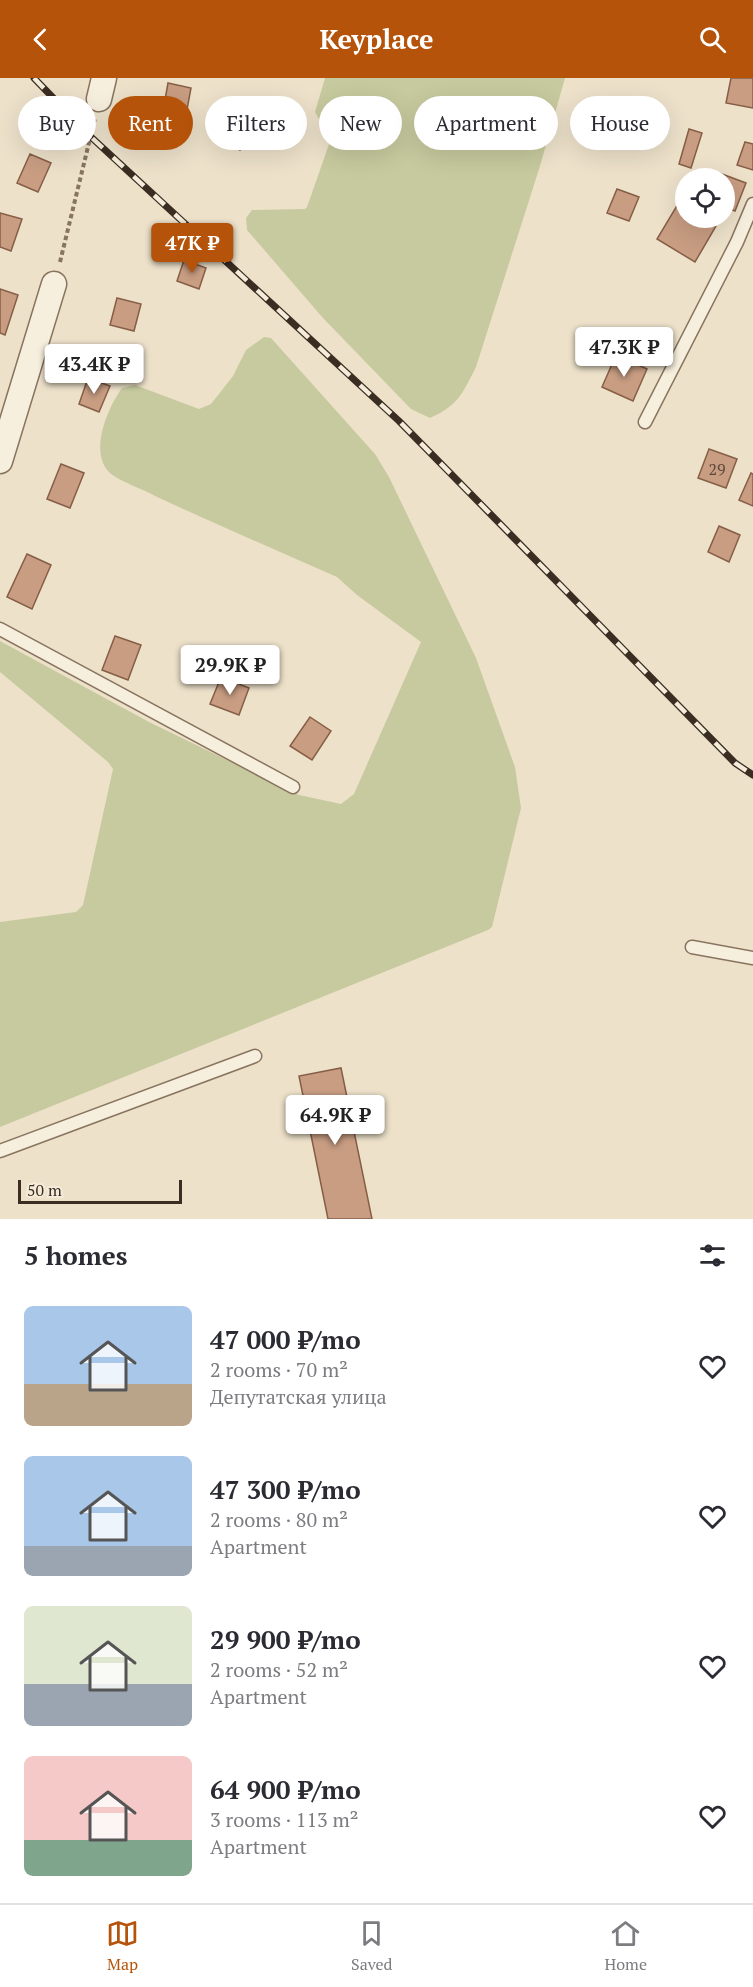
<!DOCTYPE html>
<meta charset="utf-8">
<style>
:root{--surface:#fff;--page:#f2f2f3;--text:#2b2b33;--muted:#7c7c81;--line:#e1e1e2;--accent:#b45309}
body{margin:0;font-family:"PT Serif",serif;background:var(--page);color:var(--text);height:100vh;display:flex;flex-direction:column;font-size:22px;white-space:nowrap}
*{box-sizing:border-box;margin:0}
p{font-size:20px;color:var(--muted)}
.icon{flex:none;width:33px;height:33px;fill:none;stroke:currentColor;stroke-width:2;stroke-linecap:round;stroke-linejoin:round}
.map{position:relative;height:1141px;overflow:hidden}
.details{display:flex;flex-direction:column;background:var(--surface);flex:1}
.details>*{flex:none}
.banner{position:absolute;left:18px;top:18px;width:717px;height:54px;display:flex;gap:12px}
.tools{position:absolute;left:675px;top:90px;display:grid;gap:12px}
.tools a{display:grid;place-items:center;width:60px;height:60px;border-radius:50%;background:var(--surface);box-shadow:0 6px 24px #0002;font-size:30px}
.scale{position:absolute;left:18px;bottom:15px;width:164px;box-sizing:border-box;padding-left:6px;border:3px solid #3a2d22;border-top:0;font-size:16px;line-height:21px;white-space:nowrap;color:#3a2d22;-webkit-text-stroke:4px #f4ecd9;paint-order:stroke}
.price{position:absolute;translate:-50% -51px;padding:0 14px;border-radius:6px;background:#fff;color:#222;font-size:20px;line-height:39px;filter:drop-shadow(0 2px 3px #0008)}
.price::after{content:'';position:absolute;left:50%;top:36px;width:18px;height:14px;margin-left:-9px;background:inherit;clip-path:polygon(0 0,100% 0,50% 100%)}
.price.selected{background:var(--accent);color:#fff}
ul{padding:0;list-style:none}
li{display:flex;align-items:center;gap:18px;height:150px;padding:0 24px}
li span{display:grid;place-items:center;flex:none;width:168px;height:120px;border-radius:9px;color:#555}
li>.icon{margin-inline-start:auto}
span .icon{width:72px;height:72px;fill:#fffc;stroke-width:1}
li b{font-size:26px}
h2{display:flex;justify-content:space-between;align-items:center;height:72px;padding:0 24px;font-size:26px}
.chip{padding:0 21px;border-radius:27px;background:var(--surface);box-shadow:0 6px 24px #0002;font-size:21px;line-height:54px}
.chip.selected{background:var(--accent);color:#fff}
header{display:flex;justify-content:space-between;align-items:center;height:78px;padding:0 24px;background:var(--accent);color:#fff;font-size:27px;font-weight:700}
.dock{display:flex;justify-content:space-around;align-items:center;height:84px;border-top:2px solid var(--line);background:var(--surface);font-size:16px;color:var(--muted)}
.dock a{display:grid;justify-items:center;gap:3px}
.dock .selected{color:var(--accent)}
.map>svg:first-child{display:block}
</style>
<header><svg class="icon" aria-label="back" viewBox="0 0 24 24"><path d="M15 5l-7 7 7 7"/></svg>Keyplace<svg class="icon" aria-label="search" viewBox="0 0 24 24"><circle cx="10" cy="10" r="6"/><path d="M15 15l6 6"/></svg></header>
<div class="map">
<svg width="753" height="1141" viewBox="0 0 753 1141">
<rect width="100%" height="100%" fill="#ede1ca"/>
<path fill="#c7ca9e" d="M325,0H565L540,88L476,289C462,316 459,327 430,340L411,331L323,240L247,152L246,140L252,132L305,131L307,129L334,52L332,47L320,43L315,34Z
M264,259L271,260L375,376L389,399L476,580L515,689L521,730L492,849L488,852L0,1049V844L76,834L83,827L113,691L108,684L0,594V563L149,644L299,717L341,726L354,716L421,564L357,517L337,499C276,472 215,446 155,418C145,412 117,402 110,395C88,375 108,329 122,310L135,307L199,331L211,326L233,298L246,272Z"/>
<path fill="#c89d82" stroke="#865e46" stroke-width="1.5" d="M731,0H753V30L726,25Z
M168,5L191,10L186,37L163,33Z
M234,23L256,32L240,72L218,63Z
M689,51L702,55L691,90L679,86Z
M745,64L753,66V92L737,87Z
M30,76L51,85L38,114L17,105Z
M714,93L746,105L735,133L724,129V100H712Z
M617,111L639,119L629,143L607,135Z
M678,126L686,130V140H701L716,148L695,184L657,161Z
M0,135L22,141L11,173L0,169Z
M184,182L206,190L199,211L177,203Z
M0,211L18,217L5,257L0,255Z
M117,220L141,226L134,253L110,247Z
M616,277L647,291L633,323L602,309Z
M88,300L110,308L99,334L79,326Z
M709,371L737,381L726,410L698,400Z
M61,386L84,395L70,430L47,421Z
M751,395L753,396V428L739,422Z
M719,448L740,457L729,484L708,474Z
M27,476L51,487L32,531L7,519Z
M115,558L141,567L128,602L102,592Z
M221,599L249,610L239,637L210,626Z
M310,639L331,653L312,682L290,668Z
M341,990L372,1141H328L299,998Z"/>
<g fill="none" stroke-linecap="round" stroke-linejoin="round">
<g stroke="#88745f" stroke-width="15">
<path id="service" d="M645,344L737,164L753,126
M0,551L293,709
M692,869L753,880
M0,1073L255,978"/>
</g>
<g stroke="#88745f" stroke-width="27">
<path id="minor" d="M99,21L104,0
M0,383L54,206"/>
</g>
<path stroke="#88745f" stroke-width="4" stroke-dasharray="4.5 3" stroke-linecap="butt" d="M60,184L95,40"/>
<use href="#service" stroke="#f7efdd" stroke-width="12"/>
<use href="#minor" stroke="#f7efdd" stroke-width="24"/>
<g stroke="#3a2d22" stroke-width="7">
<path id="rail" d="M34,0L91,59L399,343L735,685L753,697"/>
</g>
<use href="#rail" stroke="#f4ecd9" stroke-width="4.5" stroke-dasharray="14" stroke-linecap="butt"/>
</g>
<g text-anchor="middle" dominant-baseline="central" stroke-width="5" stroke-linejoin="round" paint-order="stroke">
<g font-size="16" fill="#5e493a">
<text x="717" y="391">29</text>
</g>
</g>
</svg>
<div class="tools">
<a><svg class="icon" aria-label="locate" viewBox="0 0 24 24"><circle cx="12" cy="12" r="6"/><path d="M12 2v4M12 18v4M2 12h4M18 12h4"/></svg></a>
</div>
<div class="scale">50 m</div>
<b class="price selected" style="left:192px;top:196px">47K ₽</b>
<b class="price" style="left:624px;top:300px">47.3K ₽</b>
<b class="price" style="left:94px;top:317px">43.4K ₽</b>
<b class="price" style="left:230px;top:618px">29.9K ₽</b>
<b class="price" style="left:335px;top:1068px">64.9K ₽</b>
<div class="banner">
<a class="chip">Buy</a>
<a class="chip selected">Rent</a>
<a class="chip">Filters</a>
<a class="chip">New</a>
<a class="chip">Apartment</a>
<a class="chip">House</a>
</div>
</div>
<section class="details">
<h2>5 homes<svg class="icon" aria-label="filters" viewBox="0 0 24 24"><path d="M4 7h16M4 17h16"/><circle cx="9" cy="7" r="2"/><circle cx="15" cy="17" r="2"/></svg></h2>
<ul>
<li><span style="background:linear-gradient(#a9c7e8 65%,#b9a48a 0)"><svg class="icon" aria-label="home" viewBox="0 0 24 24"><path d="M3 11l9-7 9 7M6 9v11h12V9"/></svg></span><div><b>47 000 ₽/mo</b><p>2 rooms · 70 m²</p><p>Депутатская улица</p></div><svg class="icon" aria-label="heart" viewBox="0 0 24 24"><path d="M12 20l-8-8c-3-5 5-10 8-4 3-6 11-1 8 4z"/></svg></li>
<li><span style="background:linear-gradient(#a9c7e8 75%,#9aa5b1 0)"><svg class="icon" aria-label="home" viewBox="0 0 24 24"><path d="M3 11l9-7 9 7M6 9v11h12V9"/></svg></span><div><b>47 300 ₽/mo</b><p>2 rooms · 80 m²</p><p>Apartment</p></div><svg class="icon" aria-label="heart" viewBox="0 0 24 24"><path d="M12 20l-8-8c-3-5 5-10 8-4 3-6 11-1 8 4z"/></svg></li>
<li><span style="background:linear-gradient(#dfe7d0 65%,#9aa5b1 0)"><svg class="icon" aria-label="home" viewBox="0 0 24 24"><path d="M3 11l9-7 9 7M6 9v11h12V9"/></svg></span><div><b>29 900 ₽/mo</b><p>2 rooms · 52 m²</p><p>Apartment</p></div><svg class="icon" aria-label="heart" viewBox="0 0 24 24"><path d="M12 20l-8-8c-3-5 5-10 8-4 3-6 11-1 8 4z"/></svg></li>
<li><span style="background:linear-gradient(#f6c9c9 70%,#7fa58c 0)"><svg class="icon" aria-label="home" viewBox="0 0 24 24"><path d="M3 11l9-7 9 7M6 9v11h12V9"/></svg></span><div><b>64 900 ₽/mo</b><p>3 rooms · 113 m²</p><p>Apartment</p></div><svg class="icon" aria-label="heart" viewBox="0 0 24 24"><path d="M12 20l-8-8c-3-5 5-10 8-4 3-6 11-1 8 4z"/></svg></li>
</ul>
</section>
<nav class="dock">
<a class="selected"><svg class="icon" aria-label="map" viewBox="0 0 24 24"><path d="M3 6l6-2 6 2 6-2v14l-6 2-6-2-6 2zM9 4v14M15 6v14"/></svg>Map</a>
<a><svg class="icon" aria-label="saved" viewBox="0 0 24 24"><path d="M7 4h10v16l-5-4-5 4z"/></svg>Saved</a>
<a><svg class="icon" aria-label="home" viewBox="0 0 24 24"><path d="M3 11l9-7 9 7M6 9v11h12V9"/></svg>Home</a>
</nav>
